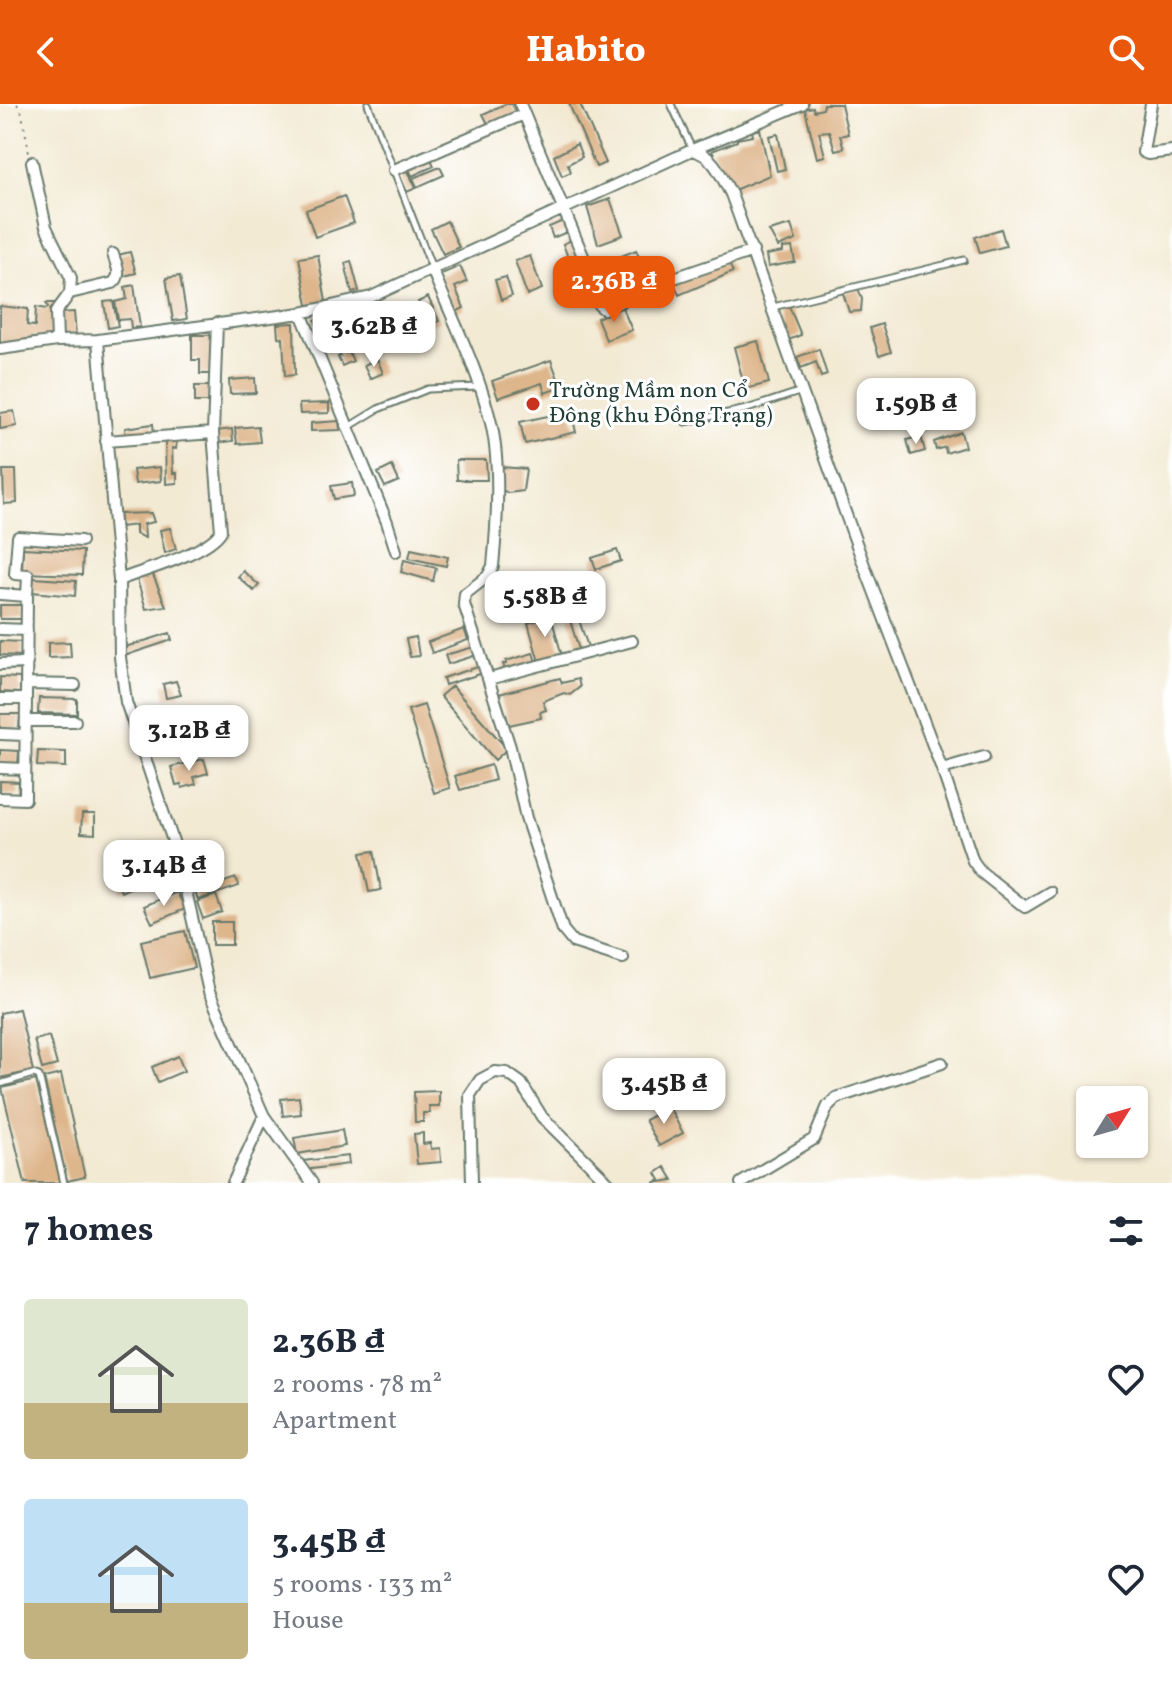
<!DOCTYPE html>
<meta charset="utf-8">
<style>
:root{--surface:#fff;--page:#f2f2f3;--text:#1f2937;--muted:#747a83;--accent:#ea580c}
body{margin:0;font-family:Vollkorn,serif;background:var(--page);color:var(--text);height:100vh;display:flex;flex-direction:column;font-size:30px;white-space:nowrap}
*{box-sizing:border-box;margin:0}
p{font-size:26px;color:var(--muted)}
.icon{flex:none;width:44px;height:44px;fill:none;stroke:currentColor;stroke-width:2;stroke-linecap:round;stroke-linejoin:round}
.map{position:relative;height:1079px;overflow:hidden}
.side{display:flex;flex-direction:column;background:var(--surface);flex:1}
.side>*{flex:none}
.needle{width:52px;rotate:53deg}
.fabs{position:absolute;left:1076px;top:982px;display:grid;gap:16px}
.fabs a{display:grid;place-items:center;width:72px;height:72px;border-radius:8px;background:var(--surface);box-shadow:0 2px 6px #0004;font-size:40px}
.price{position:absolute;translate:-50% -68px;padding:0 18px;border-radius:16px;background:#fff;color:#222;font-size:26px;line-height:52px;filter:drop-shadow(0 2px 4px #0008)}
.price::after{content:'';position:absolute;left:50%;top:48px;width:24px;height:18px;margin-left:-12px;background:inherit;clip-path:polygon(0 0,100% 0,50% 100%)}
.price.current{background:var(--accent);color:#fff}
ul{padding:0;list-style:none}
li{display:flex;align-items:center;gap:24px;height:200px;padding:0 24px}
li span{display:grid;place-items:center;flex:none;width:224px;height:160px;border-radius:8px;color:#555}
li>.icon{margin-inline-start:auto}
span .icon{width:96px;height:96px;fill:#fffc;stroke-width:1}
li b{font-size:34px}
h2{display:flex;justify-content:space-between;align-items:center;height:96px;padding:0 24px;font-size:34px}
header{display:flex;justify-content:space-between;align-items:center;height:104px;padding:0 24px;background:var(--accent);color:#fff;font-size:36px;font-weight:800}
.map>svg:first-child{display:block}
</style>
<header><svg class="icon" aria-label="back" viewBox="0 0 24 24"><path d="M15 5l-7 7 7 7"/></svg>Habito<svg class="icon" aria-label="search" viewBox="0 0 24 24"><circle cx="10" cy="10" r="6"/><path d="M15 15l6 6"/></svg></header>
<div class="map">
<svg width="1172" height="1079" viewBox="0 0 1172 1079">
<rect width="100%" height="100%" fill="#fff"/>
<filter id="ink" filterUnits="userSpaceOnUse"><feTurbulence type="fractalNoise" baseFrequency=".0125" numOctaves="2"/><feDisplacementMap in="SourceGraphic" scale="16" xChannelSelector="R" yChannelSelector="G"/><feConvolveMatrix kernelMatrix="1 2 1 2 8 2 1 2 1" color-interpolation-filters="sRGB"/></filter>
<filter id="wash" filterUnits="userSpaceOnUse"><feTurbulence type="fractalNoise" baseFrequency=".006" numOctaves="4" result="noise"/><feDisplacementMap in="SourceGraphic" scale="32" xChannelSelector="R" yChannelSelector="G"/><feGaussianBlur stdDeviation="1.8" result="paint"/><feColorMatrix in="noise" values="0 0 0 0 0 0 0 0 0 0 0 0 0 0 0 0 0 1.4 0 .05"/><feComposite in="paint" operator="in"/></filter>
<g filter="url(#wash)">
<rect width="100%" height="100%" fill="#f3ead4"/>
<g id="blocks">
<path fill="#deb68c" d="M505,0H512L517,10L489,22L483,10Z
M569,0H580L606,59L596,63Z
M824,0H841L848,30L840,32L844,44L835,46L829,27L819,28L825,52L817,54L805,5L813,3L814,7L823,5Z
M760,25L770,71L732,87L712,47L737,37V35L753,32L752,27Z
M778,30L785,65L777,67L769,32Z
M577,40L582,53L568,60L571,68L562,72L554,52Z
M431,55L434,62L412,72L409,65Z
M440,63L444,71L417,83L413,74Z
M407,65L416,84L407,88L398,68Z
M344,92L354,119L315,133L306,106Z
M610,95L623,131L598,140L587,103Z
M447,117L459,143L443,150L431,125Z
M563,117L567,128L553,134L549,123Z
M791,121L796,136L778,143L769,127Z
M1001,125L1006,142L980,149L975,133Z
M571,136L580,159L571,162L563,140Z
M792,143L795,158L768,163L766,151L783,148V144Z
M636,146L647,171L630,178L619,153Z
M130,148L136,169L124,172L118,151Z
M318,151L326,198L308,201L299,154Z
M530,152L542,185L527,191L515,157Z
M351,157L359,187L352,189L345,159Z
M728,158L733,168L679,191L674,178Z
M460,162L467,178L455,183L464,204L456,208L439,171Z
M180,172L187,215L173,217L166,174Z
M506,173L512,192L501,196L495,176Z
M134,181L140,223L131,224L130,215L118,216L115,198L127,195L125,183Z
M858,184L862,195L861,207L849,208L843,189Z
M428,193L439,217L429,222L431,225L423,228L419,218L426,214L418,198Z
M113,197L118,222L108,224L104,198Z
M46,199H59L53,236L34,234L0,240V202L28,205L27,221L35,222L36,203L46,205L48,203Z
M373,202L388,238L381,241L365,206Z
M789,202L801,231L789,236L778,208L780,204Z
M622,203L632,226L606,236L597,214Z
M74,208L76,232L61,233L59,209Z
M347,208L351,218L320,230L315,216L324,212L326,217Z
M294,219L295,271L285,272L283,234L278,233L277,220Z
M882,220L891,248L879,252L870,224Z
M339,227L353,257L342,262L338,253L341,252L331,230Z
M192,231H213V270H200V256H192Z
M758,237L769,279L745,285L734,243Z
M819,245L827,271L821,273L816,258L801,264L797,253Z
M377,255L383,269L370,275L364,261Z
M551,256L561,283L545,289L542,279L498,294L492,277Z
M255,274L256,289L230,290L229,276Z
M195,282H211L210,298H195Z
M329,299V309L300,310L299,300Z
M14,307L17,322L0,325V309Z
M571,307L576,328L525,340L520,318Z
M339,317L340,326L311,327V319Z
M153,320L154,331L126,334L125,324Z
M258,322L260,338L237,340L235,324Z
M232,325L233,337L218,339L216,327Z
M961,328L965,343L946,349L945,343L936,346L934,338Z
M921,332L925,347L911,351L907,336Z
M177,335L176,345L172,344L173,369H177V379L166,380L165,336Z
M456,356H486L487,376H457Z
M392,362L399,377L385,383L378,369Z
M160,363L161,377L135,380L133,366Z
M501,363L526,365L523,387L508,389L501,385Z
M3,366H16L17,399L4,400Z
M352,379L354,392L334,395L331,382Z
M151,409L154,418L144,420L145,434L136,430V421L121,423L119,410Z
M170,424L176,445L165,449L160,426Z
M23,444L83,447L82,471L22,469Z
M411,445L448,453L446,462L409,454Z
M617,446L621,457L596,465L592,454Z
M404,456L436,464L433,477L401,468Z
M151,466L166,502L146,505L136,472Z
M243,467L259,481L254,487L238,473Z
M34,474L76,477L75,492L32,488Z
M517,489L524,515L502,520L495,495Z
M0,501H22V515H0Z
M577,510L589,546L580,549L569,513Z
M551,512L562,552L539,558L528,519Z
M464,525L468,536L432,549L428,538Z
M170,529L172,536L124,552L122,544Z
M416,533L419,552L410,553L406,535Z
M0,537L22,538V552L0,551Z
M70,538L71,553L48,554V539Z
M474,543L477,551L448,560L445,551Z
M533,549L536,558L506,568L503,560H506V557Z
M481,562L483,569L445,581L443,574Z
M0,573L20,574V589L0,588Z
M560,574L562,579L578,575L580,583L570,591L564,589L543,597L546,606L540,608L541,614L509,621L499,590Z
M176,577L181,591L166,594L163,580Z
M452,582L507,645L495,656L440,592Z
M39,594L77,595V610L38,609Z
M424,601L450,684L434,689L408,606Z
M175,605L178,621L162,627V624H156L153,609Z
M0,610H20L19,625L0,624Z
M0,646L19,647L18,661H0Z
M38,647L66,648V663L37,662Z
M204,655L208,669L194,673L196,680L182,684L181,680L176,681L171,663Z
M491,661L495,676L460,686L455,672Z
M0,677L19,678L18,691L0,690Z
M82,710H95V730L81,729Z
M165,740L169,748L132,766L128,757Z
M374,747L381,786L369,788L361,749Z
M173,755L177,762L121,788L118,781Z
M236,774L239,782L198,796L195,788Z
M177,788L185,805L152,819L144,802Z
M216,791L222,808L203,815L197,798Z
M212,818H232V841H212Z
M185,827L194,864L150,874L141,837Z
M19,905L33,967L0,974V909Z
M49,932L57,961L42,965L34,936Z
M178,952L184,967L158,978L152,963Z
M61,970L85,1073L67,1077L44,974Z
M36,976L61,1078L55,1079H25L2,984Z
M439,987V1002H429L430,1009H423V1018H415L414,988Z
M299,993L301,1010L283,1012L281,995Z
M669,1003L683,1029L659,1042L645,1016Z
M342,1026L345,1042L297,1050L294,1034Z
M423,1029V1040L430,1039L431,1045L440,1044L441,1058L417,1060L414,1030Z
M348,1052L349,1060L304,1066L303,1057Z
M665,1063L673,1076L654,1079L660,1076L656,1069Z"/>
</g>
</g>
<g filter="url(#ink)">
<use href="#blocks" fill-opacity="0" stroke="#697a6c" stroke-width="2"/>
<g fill="none" stroke-linecap="round" stroke-linejoin="round">
<g stroke="#697a6c" stroke-width="9">
<path id="service" d="M368,0L432,164
M671,0L692,45
M773,203L964,156
M685,318L747,305L802,287
M347,324L378,305L428,285L479,283
M0,980L33,970L39,972L64,1079"/>
</g>
<g stroke="#697a6c" stroke-width="14">
<path id="minor" d="M520,0L583,152L599,201L604,205L671,175L753,147
M1151,0L1143,48L1148,50L1172,47
M692,46C714,51 721,72 731,90L864,461L942,665L973,757L981,768L1025,803L1050,788
M32,58L46,123L71,174L70,189L56,208L57,237
M394,66L524,10
M432,165C452,214 477,263 490,315C501,355 497,421 493,462L488,472L465,490L464,500L510,643L526,714L563,826L573,838L623,854
M70,189L113,179C123,171 116,161 113,150
M301,209L387,418L396,447
M98,236L119,476L120,553L126,598L178,752L209,888L264,1012L312,1079
M0,245L57,237L98,236L301,209L371,193L692,46L802,0
M106,337L213,329
M119,476C144,466 208,449 221,427L213,329L217,219
M0,490L27,492L28,471L15,470L18,433L81,437
M0,525L27,526
M0,560L27,559
M489,575L632,537
M27,580L75,581
M0,595H26
M26,617H75
M0,630L25,631
M0,664L25,665
M942,665L984,653
M0,694L25,695L27,492
M233,1079L264,1012
M472,1079L470,991L480,976L495,968L507,969L521,979L542,1013L609,1079
M741,1079L814,1035L828,1002L836,994L942,959"/>
</g>
<path stroke="#697a6c" stroke-width="2" stroke-dasharray="2 6" stroke-linecap="butt" d="M17,0L21,5L29,48"/>
<use href="#service" stroke="#fff" stroke-width="5"/>
<use href="#minor" stroke="#fff" stroke-width="10"/>
</g>
</g>
<circle fill="#c8321e" stroke="#fff" stroke-width="3" cx="533" cy="300" r="8"/>
<g text-anchor="middle" dominant-baseline="central" stroke-width="6" stroke-linejoin="round" paint-order="stroke">
<g font-size="22" fill="#1f3d34" stroke="#fff" text-anchor="start">
<text x="549" y="287">Trường Mầm non Cổ<tspan x="549" dy="25">Đông (khu Đồng Trạng)</tspan></text>
</g>
</g>
</svg>
<div class="fabs">
<a><svg class="needle" viewBox="-14 -14 28 28"><path d="M0-13l5 13h-10z" fill="#e53935"/><path d="M0 13l5-13h-10z" fill="#747a83"/></svg></a>
</div>
<b class="price current" style="left:614px;top:220px">2.36B ₫</b>
<b class="price" style="left:374px;top:265px">3.62B ₫</b>
<b class="price" style="left:916px;top:342px">1.59B ₫</b>
<b class="price" style="left:545px;top:535px">5.58B ₫</b>
<b class="price" style="left:189px;top:669px">3.12B ₫</b>
<b class="price" style="left:164px;top:804px">3.14B ₫</b>
<b class="price" style="left:664px;top:1022px">3.45B ₫</b>
</div>
<section class="side">
<h2>7 homes<svg class="icon" aria-label="filters" viewBox="0 0 24 24"><path d="M4 7h16M4 17h16"/><circle cx="9" cy="7" r="2"/><circle cx="15" cy="17" r="2"/></svg></h2>
<ul>
<li><span style="background:linear-gradient(#dfe7d0 65%,#c2b280 0)"><svg class="icon" aria-label="home" viewBox="0 0 24 24"><path d="M3 11l9-7 9 7M6 9v11h12V9"/></svg></span><div><b>2.36B ₫</b><p>2 rooms · 78 m²</p><p>Apartment</p></div><svg class="icon" aria-label="heart" viewBox="0 0 24 24"><path d="M12 20l-8-8c-3-5 5-10 8-4 3-6 11-1 8 4z"/></svg></li>
<li><span style="background:linear-gradient(#bfe0f5 65%,#c2b280 0)"><svg class="icon" aria-label="home" viewBox="0 0 24 24"><path d="M3 11l9-7 9 7M6 9v11h12V9"/></svg></span><div><b>3.45B ₫</b><p>5 rooms · 133 m²</p><p>House</p></div><svg class="icon" aria-label="heart" viewBox="0 0 24 24"><path d="M12 20l-8-8c-3-5 5-10 8-4 3-6 11-1 8 4z"/></svg></li>
</ul>
</section>
